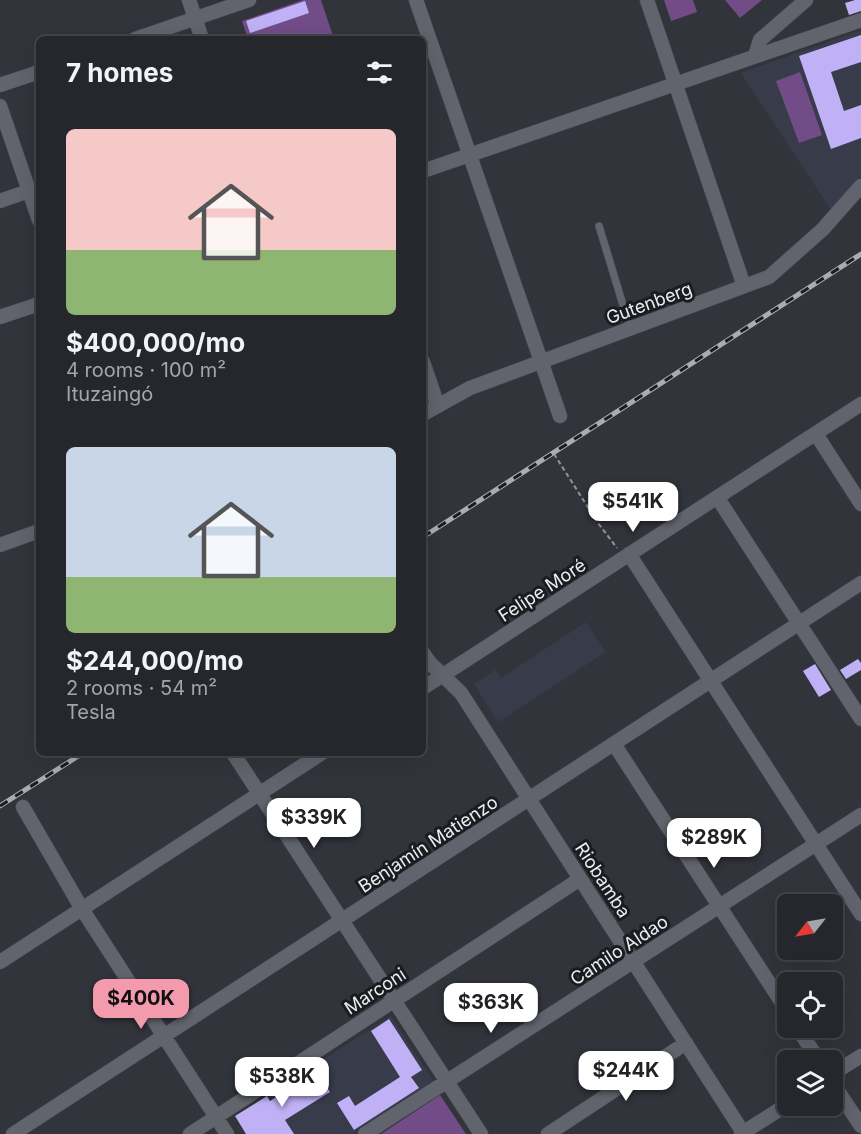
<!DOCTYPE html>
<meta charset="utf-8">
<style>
:root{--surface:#26272d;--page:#323339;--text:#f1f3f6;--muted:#a4a5aa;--line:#424449;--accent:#f39aac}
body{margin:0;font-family:Inter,sans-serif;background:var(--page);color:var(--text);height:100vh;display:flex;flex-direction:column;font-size:22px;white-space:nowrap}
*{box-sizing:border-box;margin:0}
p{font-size:20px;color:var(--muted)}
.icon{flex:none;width:33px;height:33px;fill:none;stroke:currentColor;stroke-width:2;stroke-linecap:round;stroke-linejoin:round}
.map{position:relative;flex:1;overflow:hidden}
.panel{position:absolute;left:36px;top:36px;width:390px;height:720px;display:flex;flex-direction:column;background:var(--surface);border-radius:9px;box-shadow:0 6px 24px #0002,0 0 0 2px var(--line)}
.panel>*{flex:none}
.needle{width:39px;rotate:239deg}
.tools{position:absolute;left:777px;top:894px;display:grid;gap:12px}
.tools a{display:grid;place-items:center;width:66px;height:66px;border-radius:9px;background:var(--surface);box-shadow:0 6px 24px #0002,0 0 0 2px var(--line);font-size:30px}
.price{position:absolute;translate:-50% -51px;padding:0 14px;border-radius:12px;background:#fff;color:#222;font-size:20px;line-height:39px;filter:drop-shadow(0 2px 3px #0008)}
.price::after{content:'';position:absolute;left:50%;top:36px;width:18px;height:14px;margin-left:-9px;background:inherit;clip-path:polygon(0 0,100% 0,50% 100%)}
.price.selected{background:var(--accent);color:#111}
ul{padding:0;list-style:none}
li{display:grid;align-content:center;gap:12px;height:318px;padding:0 30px}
li span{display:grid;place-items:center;height:186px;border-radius:9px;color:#555}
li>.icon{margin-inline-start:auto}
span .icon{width:108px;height:108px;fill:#fffc;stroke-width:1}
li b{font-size:26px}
h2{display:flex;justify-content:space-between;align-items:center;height:72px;padding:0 30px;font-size:26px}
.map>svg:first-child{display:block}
</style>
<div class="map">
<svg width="861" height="1134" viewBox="0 0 861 1134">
<rect width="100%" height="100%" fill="#32343c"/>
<path fill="#383b49" d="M861,30V177L833,213L741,73Z
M586,622L606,652L498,722L474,684L495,670L501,678Z
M391,1016L434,1082L353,1134H294L269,1094Z"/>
<path fill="#714c87" d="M303,0H321L334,39H248L242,21Z
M664,0H693L697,12L671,21Z
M725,0H762L740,18Z
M800,72L822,135L799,143L776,81Z
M440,1095L466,1134H381Z"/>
<path fill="#c0b1f7" d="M855,0H861V11L849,15L845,3Z
M305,1L309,13L250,33L246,21Z
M861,35V62L831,72L844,111L861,105V138L831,149L799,56Z
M858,659L861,663V670L846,679L840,670Z
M815,664L831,690L819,697L803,671Z
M389,1019L422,1070L411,1077L419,1088L354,1130L337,1103L349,1096L355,1106L400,1077L371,1031Z
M317,1071L330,1092L285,1120L294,1134H246L235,1116L267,1096L270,1101Z"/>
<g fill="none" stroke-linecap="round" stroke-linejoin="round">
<g stroke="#505259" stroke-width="8">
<path id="service" d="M599,226L630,328"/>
</g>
<g stroke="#505259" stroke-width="15">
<path id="minor" d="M189,0L202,39
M416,0L560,416
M647,0L744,286
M135,39L249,0
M755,56L760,40L806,0
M0,85L39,72
M0,106L39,220
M423,171L861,20
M0,201L29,191
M0,317L39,304
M423,362L438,406
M423,414L470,388L769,277L823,229L861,186
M816,434L861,504
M717,497L861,719
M0,545L39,531
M629,554L861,914
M423,653L430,663L461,693L744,1134
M423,688L861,404
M614,744L788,1012
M233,753L481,1134
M23,807L82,909L227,1134
M0,962L322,753
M797,1028L819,1060
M832,1074L861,1056
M832,1082L861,1126
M13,1134L861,583
M190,1134L580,879
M365,1134L861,815
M548,1134L686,1043
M741,1134L788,1104"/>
</g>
<path stroke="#92949a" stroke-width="2" stroke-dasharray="4.5 3" stroke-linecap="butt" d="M554,454L598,523L617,548"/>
<use href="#service" stroke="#61636d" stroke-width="7"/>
<use href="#minor" stroke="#61636d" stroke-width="14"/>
<g stroke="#aaacb2" stroke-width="5">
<path id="rail" d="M423,537L861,254
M0,806L83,753"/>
</g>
<use href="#rail" stroke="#1b1c20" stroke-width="3" stroke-dasharray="9" stroke-linecap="butt"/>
</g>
<g text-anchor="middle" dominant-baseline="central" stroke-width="6" stroke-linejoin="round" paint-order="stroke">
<g font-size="18" fill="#ebedf2" stroke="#1b1c20">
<text transform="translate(649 303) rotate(-20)">Gutenberg</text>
<text transform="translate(542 590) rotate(-33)">Felipe Moré</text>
<text transform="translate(428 844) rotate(-33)">Benjamín Matienzo</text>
<text transform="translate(603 880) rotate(57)">Riobamba</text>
<text transform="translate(619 950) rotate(-33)">Camilo Aldao</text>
<text transform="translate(375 991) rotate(-33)">Marconi</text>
</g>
</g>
</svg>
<div class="tools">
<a><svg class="needle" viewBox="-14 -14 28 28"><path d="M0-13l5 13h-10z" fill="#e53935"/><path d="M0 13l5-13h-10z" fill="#a4a5aa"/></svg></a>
<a><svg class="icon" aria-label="locate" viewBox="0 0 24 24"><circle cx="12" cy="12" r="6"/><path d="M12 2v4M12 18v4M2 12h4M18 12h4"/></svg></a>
<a><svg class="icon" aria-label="layers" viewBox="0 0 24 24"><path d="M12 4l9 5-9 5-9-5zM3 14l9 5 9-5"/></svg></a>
</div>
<b class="price" style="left:633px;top:533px">$541K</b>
<b class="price" style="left:314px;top:849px">$339K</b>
<b class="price" style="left:714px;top:869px">$289K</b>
<b class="price selected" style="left:141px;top:1030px">$400K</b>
<b class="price" style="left:491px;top:1034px">$363K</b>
<b class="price" style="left:626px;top:1102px">$244K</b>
<b class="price" style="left:282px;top:1108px">$538K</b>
<section class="panel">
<h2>7 homes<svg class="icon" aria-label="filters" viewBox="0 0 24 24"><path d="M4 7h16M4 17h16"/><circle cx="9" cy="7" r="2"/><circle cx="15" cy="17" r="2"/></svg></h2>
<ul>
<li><span style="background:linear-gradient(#f6c9c9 65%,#8fb573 0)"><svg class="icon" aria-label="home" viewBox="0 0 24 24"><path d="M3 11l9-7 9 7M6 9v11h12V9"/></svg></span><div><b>$400,000/mo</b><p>4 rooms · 100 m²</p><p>Ituzaingó</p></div></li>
<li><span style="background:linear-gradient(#c9d6e8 70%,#8fb573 0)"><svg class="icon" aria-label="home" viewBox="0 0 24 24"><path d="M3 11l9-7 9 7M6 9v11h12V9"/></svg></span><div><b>$244,000/mo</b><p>2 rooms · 54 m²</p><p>Tesla</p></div></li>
</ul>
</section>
</div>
